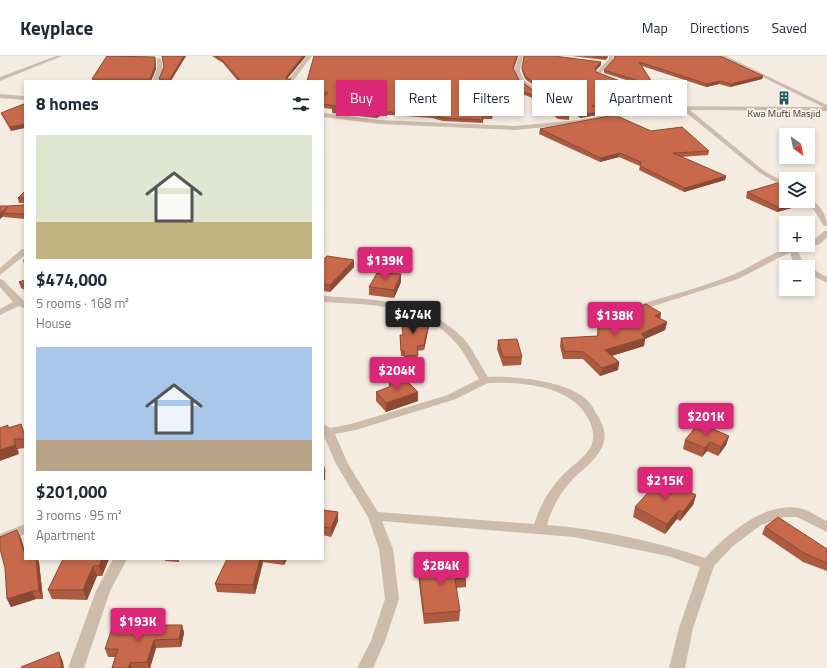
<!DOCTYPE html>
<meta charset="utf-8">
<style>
:root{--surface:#fff;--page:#f2f2f3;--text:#1f2937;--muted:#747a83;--line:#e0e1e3;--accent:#db2777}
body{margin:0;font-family:"Titillium Web",sans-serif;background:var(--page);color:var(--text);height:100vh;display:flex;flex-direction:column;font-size:15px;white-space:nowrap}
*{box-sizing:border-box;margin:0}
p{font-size:13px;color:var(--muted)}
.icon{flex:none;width:22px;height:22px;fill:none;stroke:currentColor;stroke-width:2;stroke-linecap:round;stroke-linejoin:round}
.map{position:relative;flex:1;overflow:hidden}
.details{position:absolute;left:24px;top:24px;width:300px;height:480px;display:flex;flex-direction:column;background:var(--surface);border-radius:0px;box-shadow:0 2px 6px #0003}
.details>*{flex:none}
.banner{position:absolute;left:336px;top:24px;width:380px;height:36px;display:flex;gap:8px}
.needle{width:26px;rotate:147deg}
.controls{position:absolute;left:779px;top:72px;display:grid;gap:8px}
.controls a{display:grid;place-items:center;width:36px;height:36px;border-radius:0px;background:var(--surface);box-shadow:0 2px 6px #0003;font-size:20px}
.price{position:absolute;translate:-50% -34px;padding:0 9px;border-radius:4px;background:var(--accent);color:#fff;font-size:13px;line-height:26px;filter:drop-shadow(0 1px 2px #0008)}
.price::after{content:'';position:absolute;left:50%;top:24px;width:12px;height:9px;margin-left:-6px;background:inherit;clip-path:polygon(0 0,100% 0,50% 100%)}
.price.current{background:#222;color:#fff}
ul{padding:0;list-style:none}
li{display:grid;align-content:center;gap:8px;height:212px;padding:0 12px}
li span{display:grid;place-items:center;height:124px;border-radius:0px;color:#555}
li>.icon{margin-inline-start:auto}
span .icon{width:72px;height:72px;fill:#fffc;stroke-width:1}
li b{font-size:17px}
h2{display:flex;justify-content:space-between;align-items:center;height:48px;padding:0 12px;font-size:17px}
.tag{padding:0 14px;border-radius:0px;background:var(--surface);box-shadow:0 2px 6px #0003;font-size:14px;line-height:36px}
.tag.current{background:var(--accent);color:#fff}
header{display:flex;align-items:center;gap:24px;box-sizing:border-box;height:56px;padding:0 20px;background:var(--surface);border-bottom:1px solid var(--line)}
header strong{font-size:19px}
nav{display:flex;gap:22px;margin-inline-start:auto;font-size:14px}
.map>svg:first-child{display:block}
</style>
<header>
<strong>Keyplace</strong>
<nav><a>Map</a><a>Directions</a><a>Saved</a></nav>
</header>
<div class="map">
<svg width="827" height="612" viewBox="0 0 827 612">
<rect width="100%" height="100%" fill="#f4ebe1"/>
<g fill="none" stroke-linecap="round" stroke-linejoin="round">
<path fill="#cdbbac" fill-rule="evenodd" d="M56,0H62L0,25V21Z
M307,0H312L293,25H287Z
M519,0H523L520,15L524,24L570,59V61H566L520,26L514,15Z
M609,0H613L614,3L601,17L613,22L614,23L611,25L595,17L609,3Z
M720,0H726L827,49V55L690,54L764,115L786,127V132L760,117L683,54H653L579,68L515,74L379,68L323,61V57L379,64L515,70L579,64L650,51L647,40L624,28V26L626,25L651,38L655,50L823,51Z
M157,2L161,3L163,13L158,25H152L157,13Z
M0,38L25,40V44L0,42Z
M808,143C819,146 827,159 827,170H824L812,151L804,145H808Z
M824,175H827V181L820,188L798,195C802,209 814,214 827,221V227L808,217V211H800L793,205L790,197L780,201L738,223L641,254L638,255L633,252L635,250C667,240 700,232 732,219C757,209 780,189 808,189V186L814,184Z
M22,193H25V199L0,219V212Z
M0,223L3,224L25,246V253L19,250L0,259V253L13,246L0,231Z
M323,240C376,244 423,242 463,282C473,293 480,309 488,321C516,320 562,324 585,342C591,347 595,355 599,362C604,371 607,380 602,391C596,404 584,412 574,422C561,435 552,451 547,469C600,473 654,485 705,502C727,478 764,446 799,452C809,454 818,461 827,465V476L797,461H784L761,469L733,490L714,510L693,572L685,612H669L679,572L700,511L668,500L574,481L382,465L393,493L399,543L385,585L373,612H357L371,585L385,543L379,493L368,461L336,408L323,378V368L330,372L351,368L448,339L479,323C472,312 465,297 456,287C422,247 371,249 323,246ZM488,327C523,326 574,329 590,366C593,374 595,381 591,390C586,401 574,408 566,416C551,430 540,449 534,468L378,456L348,408L335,378L356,374L456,343Z
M25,468V478L0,489V478Z
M113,503H127L110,535L84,612H68L96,535Z"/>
</g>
<path fill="#ac5a40" d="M107,0L155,1L156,13L151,25H92V23Z
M162,0H186L171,25H159V23L164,11Z
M212,0H306L287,23L291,25H238L223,7Z
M317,0H518L513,13L519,24L569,61V64L558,63L532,42L525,39L496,42L492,63H483V67L443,65L432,62L391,59H382L376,62L332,57V53H333L323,52V42L325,40H323V25Z
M571,0H608L606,4Z
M614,0H720L763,20L762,23L730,31L719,28L706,31L642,10L657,34V37H651L642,29L604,17V14L615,3Z
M601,9L596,14V16L643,35L642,38L602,42L606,45L605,47L607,51L598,52L604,55L603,58L580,62L525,23L522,15V12Z
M24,48L11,75L3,61L1,57Z
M540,73L651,75L709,95L708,99L681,101L726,120L725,124L684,136L639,114L640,110L619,101L600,106L539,78Z
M25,135V163L4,161L0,150H9L24,149V147H19L18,142Z
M747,136L786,145H807L806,148L777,156L746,142Z
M25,203V210L23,204Z
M323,204L354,211L330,236L323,235Z
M401,218V226L394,242L369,239V231Z
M25,224V234L21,232L19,226Z
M629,255L660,263L667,266L665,274L645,283L644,290L612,300L619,306L618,314L600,320L583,303H563L560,290L561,282L597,280L598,271L628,262Z
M414,264L429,266V270L424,294L417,295L418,304H404V300H401L400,279H402Z
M498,284L522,301L521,309L503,310L497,293Z
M389,327L418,336V345L386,356L376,345V336L389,331Z
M8,369L9,372L25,379V392L18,393L19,398Z
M729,380L726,389L718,400L707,395L702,401L683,393L685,384Z
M696,439L693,449L680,465L677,463L665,478L633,461L635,451Z
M323,454L338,456V465L331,481L323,479Z
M765,471L827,493V515L803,506L762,478Z
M21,482L25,496V503L39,506L43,543H36L11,551L7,543Z
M63,503H109L102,520H97L87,544L52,543L48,534Z
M165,503H179V506L165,505Z
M227,503H287L284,509L263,506L255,538L217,536L215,528Z
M418,509L466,521V531L456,532L460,555L459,565L424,568L418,519Z
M182,569L184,577L181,591L156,592L150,612H112L115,601H108L105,593Z"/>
<path fill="#8c4a34" d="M184,0H186L170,25V23Z
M303,0H306L286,24V21Z
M517,0H518L513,15V12Z
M155,1L156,13L151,25L150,23Z
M601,6V9L595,15V12Z
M763,20L762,23L730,31L731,28Z
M720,25L719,28L706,31L707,28Z
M652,34H657V37H651Z
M643,35L642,38L597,42L598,39Z
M525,36V39L496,42L492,63L496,39Z
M607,48V51L591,53L592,50Z
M604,55L603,58L580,62L581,59Z
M382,56V59L376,62L375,59Z
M25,68V72L11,75L10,71Z
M620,97L619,101L600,106L601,102Z
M726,120L725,124L684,136L685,132Z
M799,145H807L806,148L777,156L778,151Z
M8,151L3,157L4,160L0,163V157Z
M354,204V211L330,236V229Z
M401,218V226L394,242V234Z
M661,257L660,264L655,260Z
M429,266V270L424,294V289Z
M667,266L665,274L645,283L644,290L604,302L605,294Z
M619,306L618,314L600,320L602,312Z
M418,336V345L386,356V347Z
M729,380L726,389L718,400L721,391Z
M14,383L19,398L0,405V394Z
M710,386L707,395L702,401L705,392Z
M323,416H325V424H323Z
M696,439L693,449L680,465L683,456Z
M679,454L677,463L665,478L667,468Z
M338,456V465L331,481V472Z
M17,474L21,482L25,496V499Z
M36,503H38L39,506L43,543L39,535Z
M102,503H109L102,520L99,510Z
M260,503H263V506L255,538L253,529Z
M283,503H287L284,509Z
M93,510L97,520L87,544L83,534Z
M32,535L36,543L11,551L7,543Z
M182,569L184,577L181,591L179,583Z
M154,584L156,592L150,612H149L147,606Z
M59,596L63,606L64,612H62Z
M130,607L132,612H128Z"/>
<path fill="#c8694b" stroke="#8c4a34" d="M107,0L155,1V10L150,23H92Z
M162,0H184L170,23H159L164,11Z
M216,0H303L286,21V23H291L289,25H241L222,4Z
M314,0H517L513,12L519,24L569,61L559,60L532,39L525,36L496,39L492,60H482L483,64L443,62L432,59L391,56H382L375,59L332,53L336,50L323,48V42L328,37H323V25H307Z
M524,0H554L601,6L595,12L596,16L636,31L643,35L598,39L606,45H602L607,48L592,50L604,55L581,59L525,20L522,12Z
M594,0H607V2Z
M615,0H720L763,20L731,28L720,25L707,28L639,6L657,34H652L642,26L604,14L615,2Z
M24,48H25V68L10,71L1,57Z
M615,59L651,75L682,71L709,95L673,97L726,120L685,132L640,110L641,106L620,97L601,102L540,73Z
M777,127L786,131V145H799L778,151L747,136Z
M25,135V158L3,157L8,151L0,157V150H9L24,149L25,142H18Z
M327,200L354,204L330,229L323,228V204Z
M377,217L401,218L394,234L369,231Z
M25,224V229L19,226Z
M646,248L661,257L655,260L667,266L641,278L645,282L605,294L619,306L602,312L584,296L564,295L561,282L598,280V271L638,260L629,255Z
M413,258L414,264L429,266L424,289L417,290L418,299L404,300V295H401L400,279H403L401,259Z
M517,283L522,301H503L498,284Z
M404,322L418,336L386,347L376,336L391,330L389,327Z
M699,367L729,380L721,391L710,386L705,392L685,384Z
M21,368L25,380V383H14L15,389L0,394V372L8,369V372Z
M323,406L325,416H323Z
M661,422L696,439L683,456L679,454L667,468L635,451Z
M323,454L338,456L331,472L323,471Z
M778,461L827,493V507L806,498L765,471Z
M17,474L25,499V503H36L39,535H32L7,543L5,512L0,493V481Z
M63,503H102L99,510H93L83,534H48Z
M227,503H260L253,529L215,528Z
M463,505L466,521L455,523L460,555L424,558L418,509Z
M113,569H182L179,583L154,584L147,606L130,607L128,612H112L118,593H105Z
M59,596L62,612H22L21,611Z"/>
<defs>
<g id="building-bare" transform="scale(1.08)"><path d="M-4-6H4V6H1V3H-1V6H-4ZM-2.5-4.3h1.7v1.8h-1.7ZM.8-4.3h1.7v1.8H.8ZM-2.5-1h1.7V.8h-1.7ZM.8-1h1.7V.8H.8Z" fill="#1f5a5e" stroke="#fbf5ee" stroke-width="2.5" paint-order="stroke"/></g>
</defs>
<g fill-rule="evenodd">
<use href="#building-bare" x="784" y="42"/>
</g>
<g text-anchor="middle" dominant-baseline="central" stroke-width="3.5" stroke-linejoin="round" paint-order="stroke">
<g font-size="10" fill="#3b302b" stroke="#fbf5ee">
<text x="784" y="57">Kwa Mufti Masjid</text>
</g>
</g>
</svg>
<div class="controls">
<a><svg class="needle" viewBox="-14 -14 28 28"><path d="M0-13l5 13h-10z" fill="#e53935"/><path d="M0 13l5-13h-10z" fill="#747a83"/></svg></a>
<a><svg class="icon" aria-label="layers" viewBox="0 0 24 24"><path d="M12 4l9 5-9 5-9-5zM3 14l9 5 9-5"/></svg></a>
<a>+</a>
<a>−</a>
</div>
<b class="price" style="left:385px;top:225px">$139K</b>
<b class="price current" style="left:413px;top:279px">$474K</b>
<b class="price" style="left:615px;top:280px">$138K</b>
<b class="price" style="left:397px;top:335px">$204K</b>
<b class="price" style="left:706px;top:381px">$201K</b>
<b class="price" style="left:665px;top:445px">$215K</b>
<b class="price" style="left:441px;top:530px">$284K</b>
<b class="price" style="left:138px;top:586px">$193K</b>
<div class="banner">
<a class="tag current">Buy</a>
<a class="tag">Rent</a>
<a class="tag">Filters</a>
<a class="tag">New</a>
<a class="tag">Apartment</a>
</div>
<section class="details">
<h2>8 homes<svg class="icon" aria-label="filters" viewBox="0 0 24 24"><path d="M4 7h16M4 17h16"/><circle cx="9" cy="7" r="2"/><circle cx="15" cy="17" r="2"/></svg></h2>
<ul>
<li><span style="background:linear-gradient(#dfe7d0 70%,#c2b280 0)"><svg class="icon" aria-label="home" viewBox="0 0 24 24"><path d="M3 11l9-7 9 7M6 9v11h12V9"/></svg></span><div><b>$474,000</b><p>5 rooms · 168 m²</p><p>House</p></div></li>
<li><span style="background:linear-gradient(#a9c7e8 75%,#b9a48a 0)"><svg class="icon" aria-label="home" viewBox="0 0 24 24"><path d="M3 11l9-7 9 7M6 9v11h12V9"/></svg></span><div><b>$201,000</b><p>3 rooms · 95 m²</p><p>Apartment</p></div></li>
</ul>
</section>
</div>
